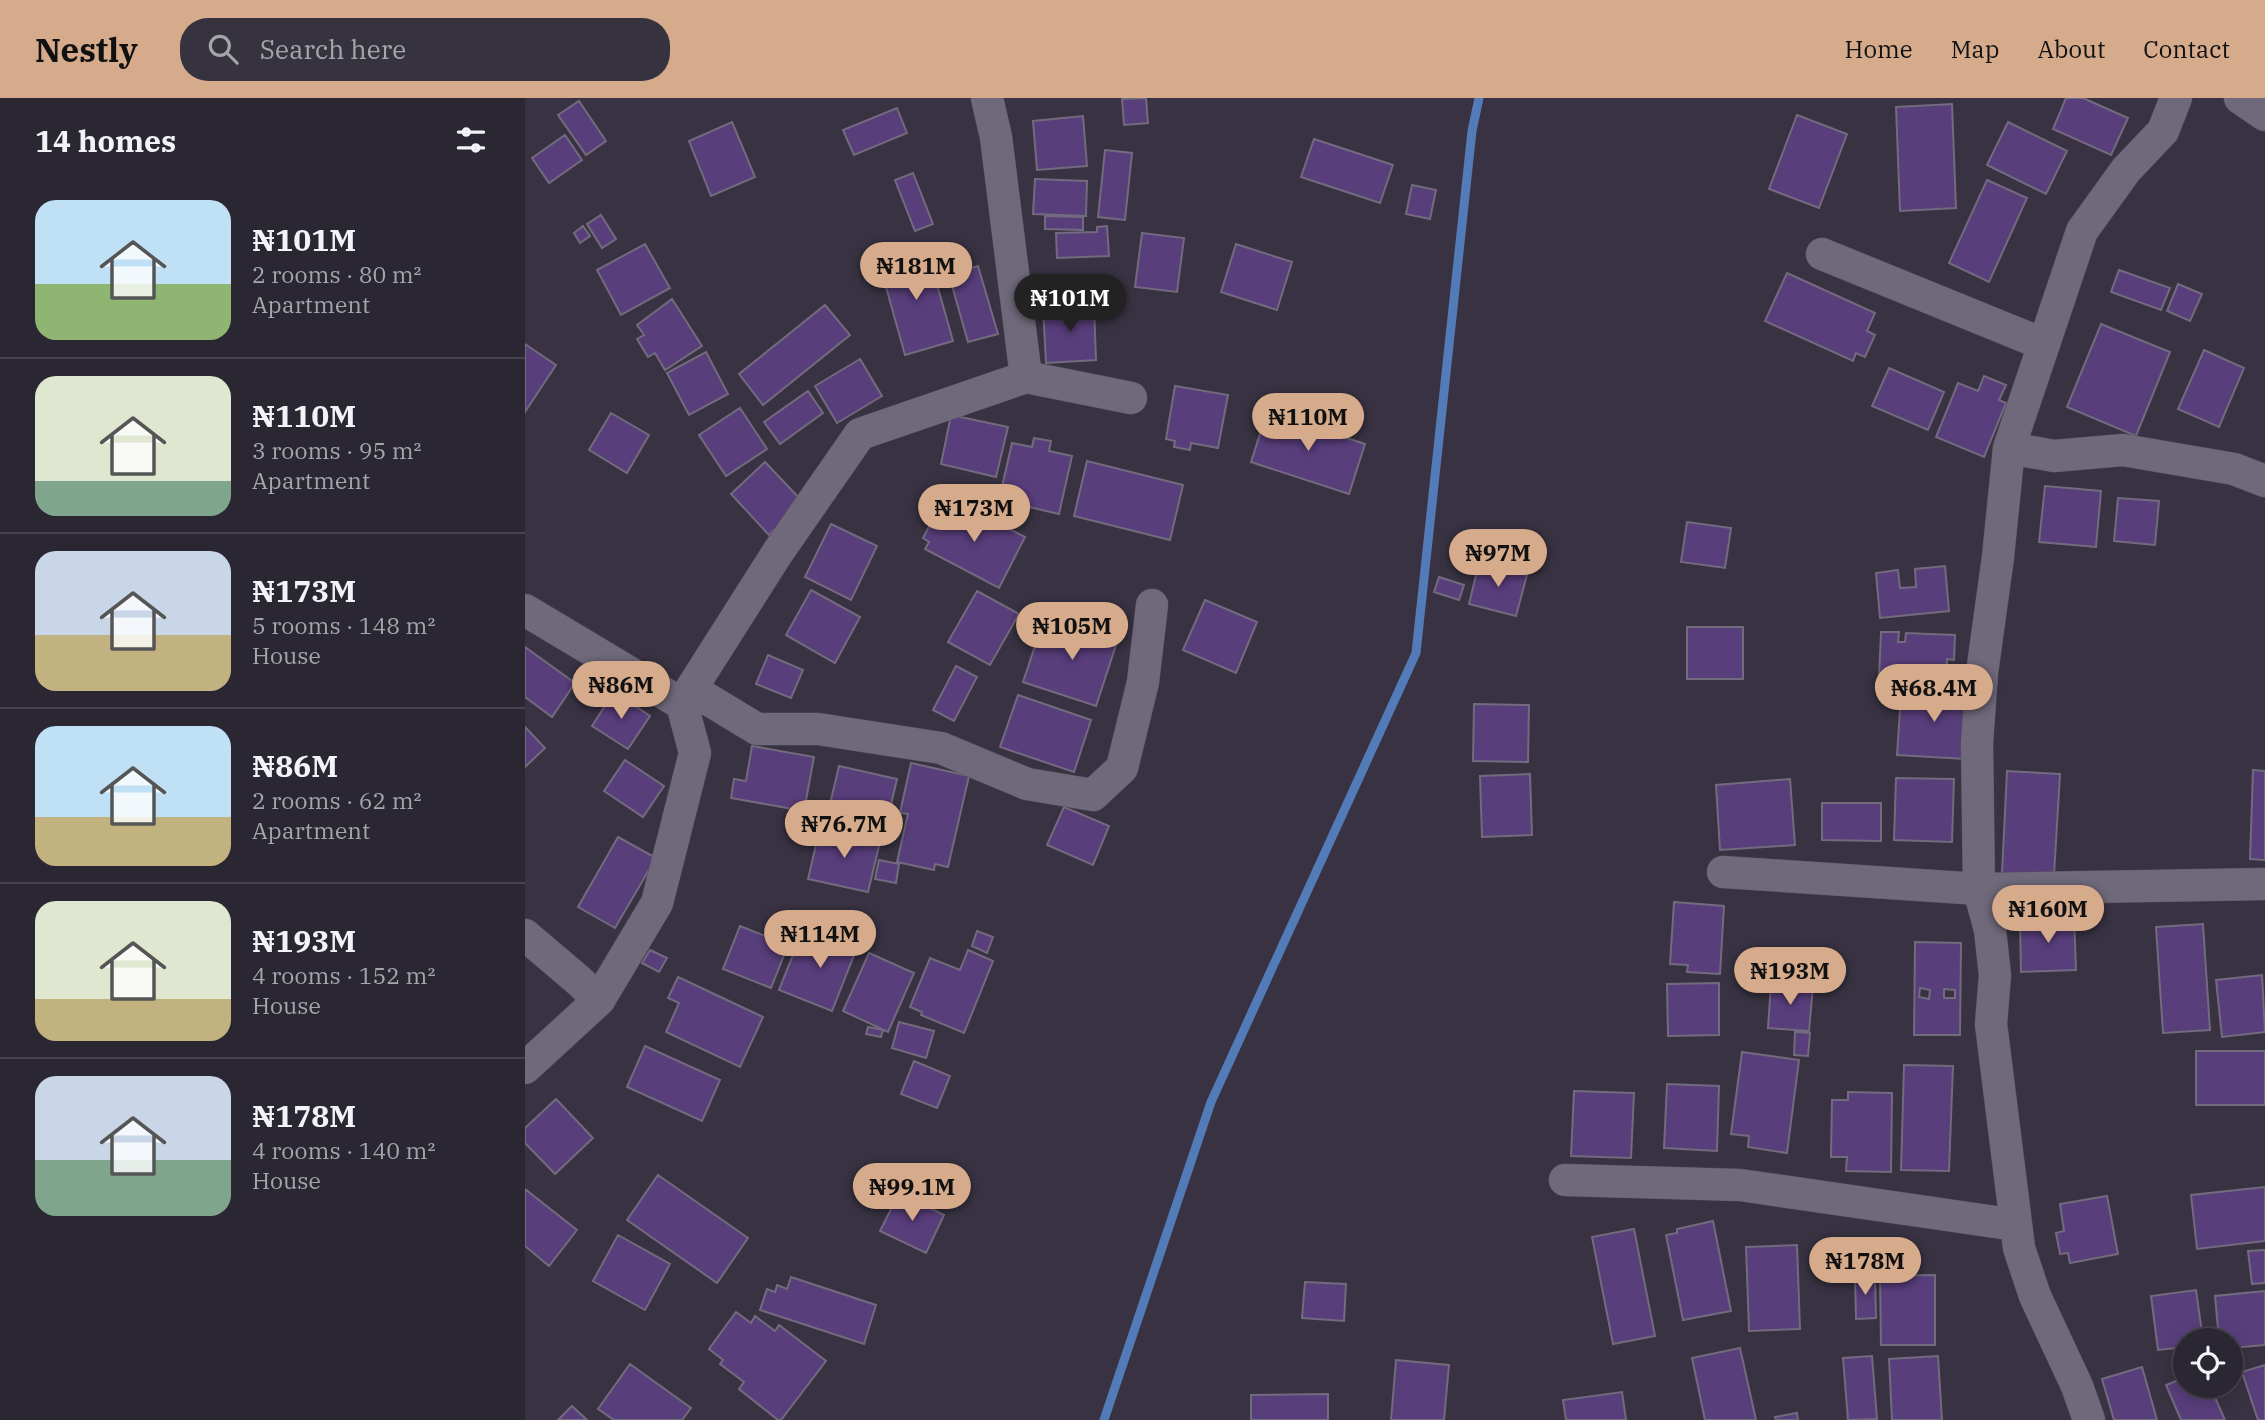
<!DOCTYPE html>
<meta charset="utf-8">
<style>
:root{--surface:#2a2632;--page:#36323e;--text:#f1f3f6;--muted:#a5a5ac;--line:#46434d;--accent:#d6ab8b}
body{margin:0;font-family:"IBM Plex Serif",serif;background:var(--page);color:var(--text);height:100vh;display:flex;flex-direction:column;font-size:26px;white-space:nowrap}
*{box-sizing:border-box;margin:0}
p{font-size:23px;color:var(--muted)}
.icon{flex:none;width:38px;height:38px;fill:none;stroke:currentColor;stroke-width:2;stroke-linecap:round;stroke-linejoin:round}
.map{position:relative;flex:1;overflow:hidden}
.details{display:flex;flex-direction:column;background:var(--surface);width:525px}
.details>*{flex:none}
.tools{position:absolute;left:1648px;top:1230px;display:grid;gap:14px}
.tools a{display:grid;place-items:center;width:70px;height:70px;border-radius:50%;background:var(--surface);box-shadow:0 4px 18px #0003,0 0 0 2px var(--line);font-size:35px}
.price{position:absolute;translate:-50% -60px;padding:0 16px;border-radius:24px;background:var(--accent);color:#111;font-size:23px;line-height:46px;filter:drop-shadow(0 2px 4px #0008)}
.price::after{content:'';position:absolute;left:50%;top:42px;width:21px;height:16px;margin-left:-10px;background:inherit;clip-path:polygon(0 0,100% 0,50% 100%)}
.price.on{background:#222;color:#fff}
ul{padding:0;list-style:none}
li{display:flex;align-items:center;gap:21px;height:175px;padding:0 35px}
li+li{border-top:2px solid var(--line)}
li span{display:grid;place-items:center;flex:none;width:196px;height:140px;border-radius:21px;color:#555}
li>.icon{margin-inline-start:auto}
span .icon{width:84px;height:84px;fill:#fffc;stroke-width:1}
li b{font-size:30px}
h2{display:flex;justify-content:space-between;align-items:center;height:84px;padding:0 35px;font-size:30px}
header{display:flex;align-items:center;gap:42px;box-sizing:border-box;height:98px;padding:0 35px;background:var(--accent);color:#111}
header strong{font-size:33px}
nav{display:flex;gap:38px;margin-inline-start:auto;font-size:24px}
.search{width:490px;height:63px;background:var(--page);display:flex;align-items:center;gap:18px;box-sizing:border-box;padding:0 24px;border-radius:28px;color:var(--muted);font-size:26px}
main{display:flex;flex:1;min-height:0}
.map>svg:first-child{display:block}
</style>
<header>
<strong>Nestly</strong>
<div class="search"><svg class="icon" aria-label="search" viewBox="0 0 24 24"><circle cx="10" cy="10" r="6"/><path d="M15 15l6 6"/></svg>Search here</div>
<nav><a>Home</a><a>Map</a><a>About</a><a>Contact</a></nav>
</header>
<main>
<section class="details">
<h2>14 homes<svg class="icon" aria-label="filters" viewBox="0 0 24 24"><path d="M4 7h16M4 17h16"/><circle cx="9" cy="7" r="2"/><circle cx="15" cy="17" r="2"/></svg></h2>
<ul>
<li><span style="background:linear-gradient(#bfe0f5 60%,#8fb573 0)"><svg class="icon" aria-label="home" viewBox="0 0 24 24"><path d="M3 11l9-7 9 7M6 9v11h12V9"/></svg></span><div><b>₦101M</b><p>2 rooms · 80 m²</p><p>Apartment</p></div></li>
<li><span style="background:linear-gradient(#dfe7d0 75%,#7fa58c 0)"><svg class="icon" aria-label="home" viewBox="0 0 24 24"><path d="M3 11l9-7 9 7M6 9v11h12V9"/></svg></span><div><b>₦110M</b><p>3 rooms · 95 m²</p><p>Apartment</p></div></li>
<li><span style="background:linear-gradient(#c9d6e8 60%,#c2b280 0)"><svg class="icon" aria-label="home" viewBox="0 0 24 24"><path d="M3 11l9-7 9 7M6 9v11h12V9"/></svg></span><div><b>₦173M</b><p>5 rooms · 148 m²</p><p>House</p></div></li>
<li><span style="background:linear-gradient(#bfe0f5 65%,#c2b280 0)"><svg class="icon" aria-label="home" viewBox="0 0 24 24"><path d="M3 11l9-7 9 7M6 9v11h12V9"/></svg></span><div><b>₦86M</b><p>2 rooms · 62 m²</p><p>Apartment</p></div></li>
<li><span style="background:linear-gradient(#dfe7d0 70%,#c2b280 0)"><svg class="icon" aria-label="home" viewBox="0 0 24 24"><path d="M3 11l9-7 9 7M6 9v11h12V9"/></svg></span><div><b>₦193M</b><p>4 rooms · 152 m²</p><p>House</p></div></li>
<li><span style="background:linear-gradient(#c9d6e8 60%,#7fa58c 0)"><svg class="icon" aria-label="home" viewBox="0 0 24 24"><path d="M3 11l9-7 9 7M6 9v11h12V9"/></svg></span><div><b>₦178M</b><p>4 rooms · 140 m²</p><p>House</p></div></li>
</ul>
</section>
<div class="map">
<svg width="1740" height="1322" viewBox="0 0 1740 1322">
<rect width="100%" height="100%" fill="#383242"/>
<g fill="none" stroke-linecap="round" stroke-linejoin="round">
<path stroke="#527bb7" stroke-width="9" d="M579,1322L686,1004L891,555L947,33L954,0"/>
</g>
<path fill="#593e7c" stroke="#726b7d" stroke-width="2" fill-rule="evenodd" d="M621,0L623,25L599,27L597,1Z
M1541,0H1558L1603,20L1586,57L1528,31Z
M54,3L81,43L61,57L33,17Z
M1427,6L1431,110L1375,113L1371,9Z
M372,10L382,35L329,57L318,32Z
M1272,17L1322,36L1294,110L1244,91Z
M558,18L562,68L512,72L508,23Z
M207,24L230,79L186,98L164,43Z
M1483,24L1542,53L1521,96L1462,67Z
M40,37L57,62L24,85L7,60Z
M789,41L868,67L855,105L776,79Z
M580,52L607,55L600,122L573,119Z
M388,75L408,126L390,133L370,82Z
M510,81L562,83L561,118L508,116Z
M1462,82L1502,100L1464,184L1424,165Z
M887,87L911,92L905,121L881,116Z
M76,117L91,141L77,150L62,126Z
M520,118L558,119V132L520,131Z
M58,128L65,138L55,145L49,135Z
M582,128L584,158L532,160L531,135L572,134V129Z
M617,135L659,140L652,194L610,189Z
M120,146L145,190L96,217L72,172Z
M711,146L767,164L752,212L696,194Z
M402,151L428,243L380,257L354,164Z
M453,168L473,236L443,244L424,177Z
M1594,172L1645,190L1636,212L1586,194Z
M1262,175L1350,215L1342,233L1350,237L1340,259L1331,255L1328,263L1240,223Z
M1653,186L1677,196L1665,223L1642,213Z
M147,201L177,248L140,272L130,255L123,259L112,241L119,237L112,227Z
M300,207L325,237L238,307L214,276Z
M569,207L571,262L521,265L518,209Z
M1576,226L1645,254L1611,338L1542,309Z
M0,246L31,267L0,314Z
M1679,252L1719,270L1694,329L1653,311Z
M181,254L203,296L164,317L142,275Z
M335,261L357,298L312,325L290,288Z
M1364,270L1419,294L1403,332L1347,308Z
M1459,278L1481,287L1474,302L1481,305L1459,359L1411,339L1433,285L1453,293Z
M650,288L703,297L693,350L666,345L665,352L649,349L650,343L641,341Z
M283,293L298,315L255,346L239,324Z
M215,310L242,351L201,378L174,337Z
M742,314L840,346L824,396L726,364Z
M86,315L124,337L102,375L64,352Z
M426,317L483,329L471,379L416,366Z
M509,340L526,343L524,353L547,358L534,416L474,402L487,345L507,349Z
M562,363L658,387L645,442L549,418Z
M240,364L278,404L244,437L206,396Z
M1520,388L1576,393L1571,449L1514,444Z
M1593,400L1634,403L1630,447L1589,443Z
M424,405L452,420L454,415L500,439L474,490L400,451L404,444L398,440L410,417L416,420Z
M1162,424L1206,430L1200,470L1156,464Z
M306,426L352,448L326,502L280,479Z
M954,465L1002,477L991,518L944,506Z
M1420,468L1424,513L1355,520L1351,475L1373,472L1375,490L1391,489L1390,471Z
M914,479L939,487L934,502L909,494Z
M286,492L335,519L310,565L261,537Z
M452,493L494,516L465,567L423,544Z
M680,502L732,524L711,575L658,552Z
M533,522L593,541L571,608L498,584L514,536L527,540Z
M1162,529H1218V581H1162Z
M1356,534H1374L1373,544H1380L1381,535L1430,537L1429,562L1422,561L1421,582L1354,579Z
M0,549L50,585L27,619L0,599Z
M243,557L278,572L266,600L231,586Z
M431,568L452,579L429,623L408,612Z
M1408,589L1444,591L1440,661L1372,657L1376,596L1407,598Z
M89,594L125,618L103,651L67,628Z
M493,597L566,622L549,674L475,649Z
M949,606L1004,607L1003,664L948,663Z
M0,629L20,650L0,669Z
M227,648L289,659L279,713L206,700L209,681L221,683Z
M100,662L139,688L118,719L79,693Z
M386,665L444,678L423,769L410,766L409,772L372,764L383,716L375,715Z
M314,668L372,681L360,732L302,719Z
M1728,672L1740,673V762L1725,761Z
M1482,673L1535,676L1529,777L1477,775Z
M1005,676L1007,737L957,739L955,678Z
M1371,680L1429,681L1427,744L1369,742Z
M1265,681L1270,747L1195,752L1191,687Z
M1297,705H1356V743L1297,742Z
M539,709L584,728L568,767L522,747Z
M295,730L355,744L343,794L283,781Z
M93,739L131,760L90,830L53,809Z
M354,762L374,766L371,785L350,781Z
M1149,804L1199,808L1195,876L1162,874L1163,867L1145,866Z
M1549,818L1551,872L1496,874L1495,825H1515V819Z
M1678,826L1685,932L1638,935L1631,829Z
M215,828L263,847L246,890L198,871Z
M297,833L333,847L307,913L254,892L270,852L278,855L284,839L293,842Z
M452,833L468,839L462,855L447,848Z
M1390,844L1436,845L1435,937H1389ZM1395,890L1405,892L1404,901L1394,899ZM1419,891L1430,892V900H1419Z
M125,852L142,860L134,874L117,865Z
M443,852L468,863L439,935L396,917L397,914L385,909L405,860L435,872Z
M344,855L389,875L363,934L318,913Z
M1737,877L1740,934L1697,939L1691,882Z
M153,879L238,919L215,969L141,934L154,905L143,900Z
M1194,885V937L1143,938L1142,886Z
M1246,885L1288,888L1284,933L1243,930Z
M374,924L409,933L401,960L367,950Z
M343,929L358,932L356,939L341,936Z
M1270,934L1285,935L1283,958L1269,957Z
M120,948L195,982L177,1023L102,989Z
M1671,953H1740V1007H1671Z
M1217,954L1274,962L1262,1055L1223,1049L1224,1038L1206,1036Z
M389,963L425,978L412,1010L376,996Z
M1379,967L1428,968L1424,1073L1376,1072Z
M1142,986L1194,988L1192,1053L1139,1050Z
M1049,993L1109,995L1106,1060L1046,1058Z
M1323,994L1367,995L1366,1074L1321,1073L1322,1059H1306L1307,1002H1323Z
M31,1001L68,1040L30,1076L0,1045V1030Z
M133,1077L223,1140L192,1185L102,1122Z
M1740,1089V1143L1672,1151L1666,1097Z
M0,1091L52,1132L24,1168L0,1148Z
M374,1095L419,1117L401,1155L355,1133Z
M1582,1098L1593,1156L1545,1165L1543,1155L1535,1156L1531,1135L1539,1133L1535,1106Z
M1188,1123L1206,1213L1158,1222L1141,1137L1152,1135V1131Z
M1109,1131L1130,1238L1088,1246L1067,1139Z
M93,1137L145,1166L120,1212L68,1183Z
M1272,1147L1275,1231L1224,1233L1221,1149Z
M1740,1152V1185L1727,1186L1723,1153Z
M1410,1177V1247H1356L1355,1178Z
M1330,1178H1350L1351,1220L1331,1221Z
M266,1179L351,1207L339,1246L235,1212L242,1191L250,1194L252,1187L262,1191Z
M780,1184L821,1186L819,1223L777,1220Z
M1671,1192L1678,1242H1661V1249L1633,1252L1626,1198Z
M1740,1193V1247L1706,1250V1242H1694L1690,1198Z
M211,1214L226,1225L230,1218L250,1233L254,1227L301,1263L256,1322H253L214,1291L219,1284L195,1266L198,1262L184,1251Z
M1215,1250L1231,1322H1180L1167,1260Z
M1347,1258L1352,1321L1323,1322L1318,1260Z
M1413,1258L1417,1322H1367L1364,1261Z
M871,1262L924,1267L919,1322H866Z
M105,1266L166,1310L157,1322H89L73,1311Z
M1740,1267V1322H1733L1717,1274Z
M1617,1269L1632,1322H1589L1577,1281Z
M1661,1279V1288H1685L1700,1322H1656L1641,1287Z
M1097,1294L1101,1322H1041L1038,1302Z
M803,1296V1322H726V1297Z
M47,1308L62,1322H33Z
M1272,1315L1273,1322H1251L1250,1319Z"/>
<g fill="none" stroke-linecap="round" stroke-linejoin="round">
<g stroke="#55505d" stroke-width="33">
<path id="minor" d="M462,0L471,39L501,279
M1651,0L1638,33L1601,72L1557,133L1484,350L1529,358L1598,352L1709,371L1740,383
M1715,0L1740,17
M1297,156L1518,246
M1484,350L1473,459L1457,575L1452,645L1454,791L1465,832L1470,877L1466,926L1494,1150L1510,1198L1552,1288L1564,1322
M0,512L157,606
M166,591L253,454L335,336L501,279L606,300
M1198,774L1454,791L1740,786
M0,837L53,882L74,902
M0,970L74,902L132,805L170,655L157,606L166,591L232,631H293L416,650L502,686L568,697L597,670L618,584L627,507
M1040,1082L1215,1087L1491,1127"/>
</g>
<use href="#minor" stroke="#70697b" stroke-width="32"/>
</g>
</svg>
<div class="tools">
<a><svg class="icon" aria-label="locate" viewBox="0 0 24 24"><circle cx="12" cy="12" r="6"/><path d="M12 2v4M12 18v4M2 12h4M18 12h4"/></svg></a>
</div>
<b class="price" style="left:391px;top:204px">₦181M</b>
<b class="price on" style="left:545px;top:236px">₦101M</b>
<b class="price" style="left:783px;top:355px">₦110M</b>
<b class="price" style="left:449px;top:446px">₦173M</b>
<b class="price" style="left:973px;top:491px">₦97M</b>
<b class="price" style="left:547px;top:564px">₦105M</b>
<b class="price" style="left:96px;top:623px">₦86M</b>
<b class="price" style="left:1409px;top:626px">₦68.4M</b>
<b class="price" style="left:319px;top:762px">₦76.7M</b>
<b class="price" style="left:1523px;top:847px">₦160M</b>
<b class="price" style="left:295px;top:872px">₦114M</b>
<b class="price" style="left:1265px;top:909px">₦193M</b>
<b class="price" style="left:387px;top:1125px">₦99.1M</b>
<b class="price" style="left:1340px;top:1199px">₦178M</b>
</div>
</main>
